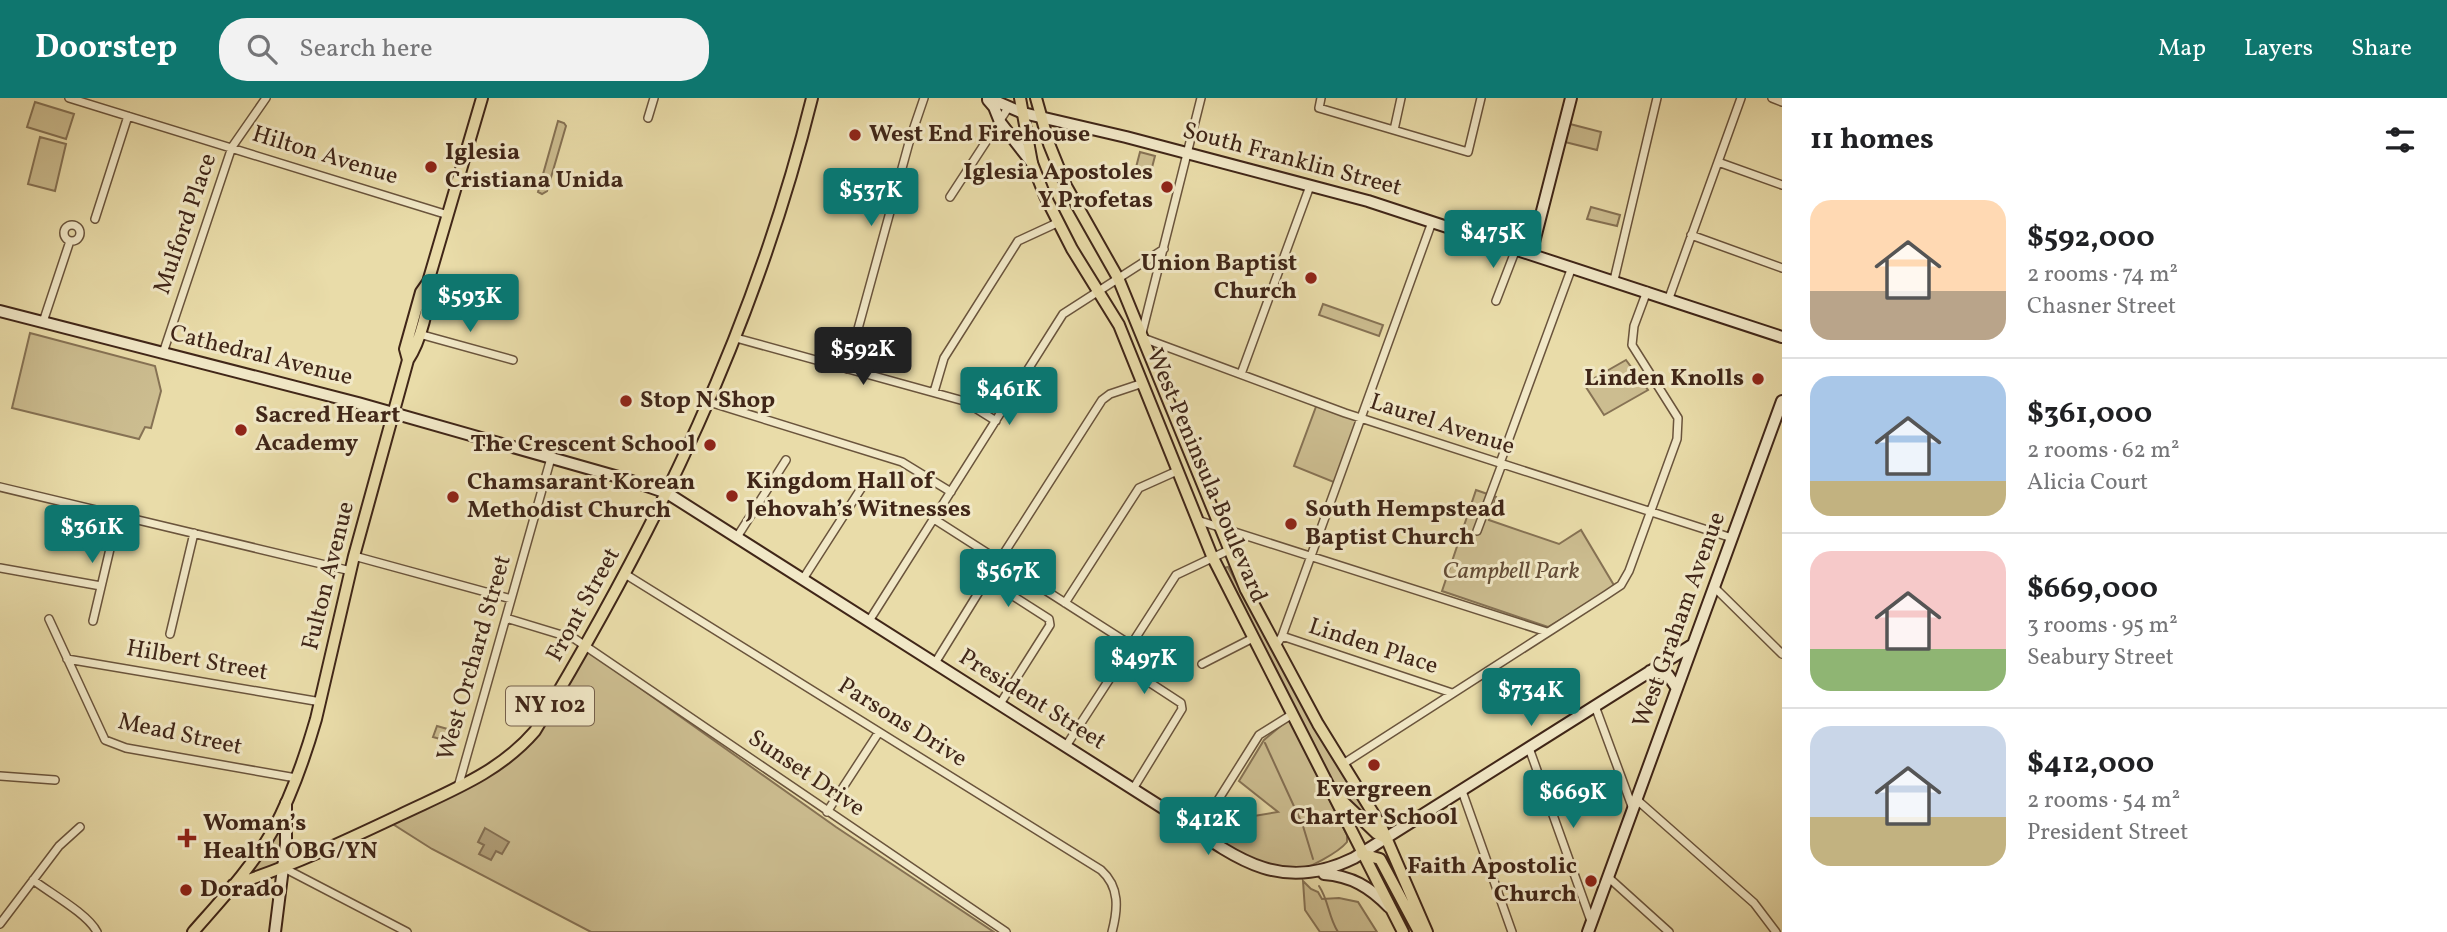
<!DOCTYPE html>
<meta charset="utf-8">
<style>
:root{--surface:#fff;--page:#f2f2f2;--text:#202124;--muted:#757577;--line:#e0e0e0;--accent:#0f766e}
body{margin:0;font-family:Vollkorn,serif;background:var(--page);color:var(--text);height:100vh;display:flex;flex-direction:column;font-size:26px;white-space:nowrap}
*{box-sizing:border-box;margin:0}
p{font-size:23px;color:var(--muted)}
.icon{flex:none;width:38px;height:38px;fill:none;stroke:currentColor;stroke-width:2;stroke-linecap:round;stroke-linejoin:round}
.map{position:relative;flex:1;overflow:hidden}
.panel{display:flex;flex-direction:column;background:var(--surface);width:665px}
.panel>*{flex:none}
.price{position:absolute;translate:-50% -60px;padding:0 16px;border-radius:7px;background:var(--accent);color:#fff;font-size:23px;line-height:46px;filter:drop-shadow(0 2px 4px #0008)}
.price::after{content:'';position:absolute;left:50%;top:42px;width:21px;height:16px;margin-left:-10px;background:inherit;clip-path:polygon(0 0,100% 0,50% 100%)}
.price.selected{background:#222;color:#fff}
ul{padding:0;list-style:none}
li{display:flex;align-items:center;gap:21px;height:175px;padding:0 28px}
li+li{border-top:2px solid var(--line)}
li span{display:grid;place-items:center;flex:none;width:196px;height:140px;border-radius:21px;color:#555}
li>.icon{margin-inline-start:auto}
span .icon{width:84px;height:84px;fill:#fffc;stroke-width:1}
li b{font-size:30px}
h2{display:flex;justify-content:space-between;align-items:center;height:84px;padding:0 28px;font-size:30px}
header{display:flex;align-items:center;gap:42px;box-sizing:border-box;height:98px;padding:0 35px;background:var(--accent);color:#fff}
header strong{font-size:33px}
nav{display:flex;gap:38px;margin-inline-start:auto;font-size:24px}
.search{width:490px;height:63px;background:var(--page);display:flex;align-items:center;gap:18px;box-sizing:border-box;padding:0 24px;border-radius:28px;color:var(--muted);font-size:26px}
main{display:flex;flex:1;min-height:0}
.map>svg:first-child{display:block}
</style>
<header>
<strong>Doorstep</strong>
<div class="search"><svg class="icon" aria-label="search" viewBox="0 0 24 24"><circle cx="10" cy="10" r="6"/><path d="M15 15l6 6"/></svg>Search here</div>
<nav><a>Map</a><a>Layers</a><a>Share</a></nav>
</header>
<main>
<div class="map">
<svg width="1782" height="834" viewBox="0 0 1782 834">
<rect width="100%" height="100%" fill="#e9dca9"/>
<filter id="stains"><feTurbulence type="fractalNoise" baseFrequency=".00286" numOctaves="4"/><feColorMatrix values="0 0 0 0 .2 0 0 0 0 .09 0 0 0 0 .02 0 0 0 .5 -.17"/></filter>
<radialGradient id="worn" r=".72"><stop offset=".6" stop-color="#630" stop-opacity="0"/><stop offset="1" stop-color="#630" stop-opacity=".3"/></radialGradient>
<path fill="#ccbd90" stroke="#867254" stroke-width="2" d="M35,4L74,16L66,41L27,29Z
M558,23L564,25L566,28L547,93L542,96L538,94Z
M1570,26L1601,34L1597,52L1565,44Z
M40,39L66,46L55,93L28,86Z
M1140,54L1155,58L1149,81L1134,77Z
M1591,109L1620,117L1617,128L1587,121Z
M1323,206L1383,227L1379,238L1319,217Z
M30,235L155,268L161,293L151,330L145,329L139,341L12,310Z
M1626,262L1648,292L1604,317L1584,286Z
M1317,306L1360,321L1336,385L1294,368Z
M1476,392L1496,399L1489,422L1559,446L1581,432L1615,489L1548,529L1442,493Z
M1228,469L1305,613L1374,727L1350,706L1335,688L1224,470Z
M585,551L836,729L994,834H591L432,751L388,723L519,652Z
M1289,621L1347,737V744C1339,754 1307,772 1294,773C1280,775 1226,753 1219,740C1216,736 1218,734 1219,730L1248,719L1278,714L1239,683L1264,642Z
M437,628L458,634L455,645L433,639Z
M282,721L281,767L246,778Z
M1303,783L1311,791L1318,794L1322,801L1339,800L1358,804L1377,834H1320L1305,812Z"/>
<path fill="#b09e78" stroke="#836e52" stroke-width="2" d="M485,730L509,744L502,756L496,753L491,762L479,756L484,747L478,744Z"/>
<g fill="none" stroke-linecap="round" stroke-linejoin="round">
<path stroke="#836e52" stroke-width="2" d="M1265,645L1303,728L1313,761
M1319,788C1329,803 1328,818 1338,834"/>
<g stroke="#6a543c" stroke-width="10">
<path id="street" d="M69,0L448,117
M1321,0L1319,10L1468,54L1481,0
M1772,0L1782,4
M648,20L654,0
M1394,32L1401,0
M1718,64L1782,87
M950,99L1008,10
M95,121L128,18
M64 135a8 8 0 1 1 16 0a8 8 0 1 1-16 0Z
M1691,137L1782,170
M1614,182L1657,0
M1669,200L1741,0
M1496,203L1516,151
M43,224L70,143
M1142,235L1201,0
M419,236L513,262
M736,240L964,303L996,323
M1143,240L1345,315L1732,440
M163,255L232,49L266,0
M847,271L910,41L924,0
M1241,276L1310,88
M934,294L944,260L1018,143L1057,125
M709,304L902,364L951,394
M1500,365L1572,169
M0,389L351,473
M934,421L1131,547L1176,477L1229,452
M1197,422L1547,534
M1477,433L1502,366
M737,439L786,362
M354,458L511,501
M999,463L1102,302L1110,296L1143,285
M0,470L101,488
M625,476L1101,772C1120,789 1118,811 1112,834
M803,481L862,389
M1714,489L1782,556
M1065,505L1139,390L1177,373
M506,520L575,541L1006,834
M49,521L105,642L126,650L296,680
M93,523L118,417
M869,523L1063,216L1164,151
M170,536L194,435
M1282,538L1452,595
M1276,548L1282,538L1432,124
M67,561L321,604
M935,565L985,484L988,482L1049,521L1050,527L1000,606
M1202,566L1253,540
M1595,608L1633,711
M1066,648L1118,568L1132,573L1181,605L1182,611L1133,691
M1529,650L1591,823
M1343,666L1606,497L1621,487L1629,473L1677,341L1678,320L1632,247L1634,228L1647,193
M0,678L55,682
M458,689L551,360
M1462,693L1512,834
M1636,701L1754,805L1776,834
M827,714L879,634
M1198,734L1259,637L1291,617
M284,770L407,834
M1608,779L1669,834
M33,782C50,795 88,816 97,834
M0,826L59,748L80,729"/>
</g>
<g stroke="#402618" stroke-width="14">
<path id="secondary" d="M988,0L1023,15L1126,39L1368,103L1782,239
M988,2L994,9L1000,24L1032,65
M1531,156L1571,0
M0,213L358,305L629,382L667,395L1177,719C1236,761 1281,796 1354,760L1692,547
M1650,573L1668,577L1676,589
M1324,776C1351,778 1370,789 1389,809
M275,834L286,746V705
M1588,834L1782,303"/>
</g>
<g stroke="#402618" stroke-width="14">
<path id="primary" d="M1020,0L1032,65L1045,98L1072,151L1119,227L1212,458L1403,834
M1036,0L1049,46L1066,88L1118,180L1246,492L1318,626L1381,728L1427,834
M408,262L405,251L421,194L428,184L482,0
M1333,694L1376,735L1386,740
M1362,756L1380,761L1419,834
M233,787C292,768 345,743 400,717C450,693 499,675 535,633C657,431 755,230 812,0
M193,834C221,802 252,769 273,732C292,697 305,659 316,621L354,458L408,262C420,244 431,205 428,184"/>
</g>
<use href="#street" stroke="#f1e8c7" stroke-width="7"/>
<use href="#secondary" stroke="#f1e8c7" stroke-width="10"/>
<use href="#primary" stroke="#e9dca9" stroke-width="10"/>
</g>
<g fill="#8f2418" stroke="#f1e8c7" stroke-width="2.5">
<circle cx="855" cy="37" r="7"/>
<circle cx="431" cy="69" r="7"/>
<circle cx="1167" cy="89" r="7"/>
<circle cx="1311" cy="180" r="7"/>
<circle cx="1758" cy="281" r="7"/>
<circle cx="626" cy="303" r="7"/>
<circle cx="241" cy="332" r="7"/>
<circle cx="710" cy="347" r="7"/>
<circle cx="732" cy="398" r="7"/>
<circle cx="453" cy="399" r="7"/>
<circle cx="1291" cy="426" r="7"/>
<circle cx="1374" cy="667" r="7"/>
<path d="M183.5 729.5h7v7h7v7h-7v7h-7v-7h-7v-7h7z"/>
<circle cx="1591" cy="783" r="7"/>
<circle cx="186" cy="792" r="7"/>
</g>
<g text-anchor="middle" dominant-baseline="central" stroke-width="6" stroke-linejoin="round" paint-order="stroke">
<rect fill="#f1e8c7" stroke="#75604c" stroke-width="2" x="506" y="588.5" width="88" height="39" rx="5"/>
<g font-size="23" font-weight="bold" fill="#402618">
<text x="550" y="608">NY 102</text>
</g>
<g font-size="24" font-weight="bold" fill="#402618" stroke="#f1e8c7" text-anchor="start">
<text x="869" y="37">West End Firehouse</text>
<text x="445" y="55">Iglesia<tspan x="445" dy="28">Cristiana Unida</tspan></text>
<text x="1153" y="75" text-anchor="end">Iglesia Apostoles<tspan x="1153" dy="28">Y Profetas</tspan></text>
<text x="1297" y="166" text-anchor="end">Union Baptist<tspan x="1297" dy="28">Church</tspan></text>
<text x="1744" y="281" text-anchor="end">Linden Knolls</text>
<text x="640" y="303">Stop N Shop</text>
<text x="255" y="318">Sacred Heart<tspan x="255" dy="28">Academy</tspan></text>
<text x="696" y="347" text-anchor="end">The Crescent School</text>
<text x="746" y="384">Kingdom Hall of<tspan x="746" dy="28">Jehovah’s Witnesses</tspan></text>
<text x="467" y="385">Chamsarant Korean<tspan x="467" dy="28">Methodist Church</tspan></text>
<text x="1305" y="412">South Hempstead<tspan x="1305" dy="28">Baptist Church</tspan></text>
<text x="1374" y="692" text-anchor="middle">Evergreen<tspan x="1374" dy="28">Charter School</tspan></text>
<text x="203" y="726">Woman’s<tspan x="203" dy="28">Health OBG/YN</tspan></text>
<text x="1577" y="769" text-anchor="end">Faith Apostolic<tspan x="1577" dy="28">Church</tspan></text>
<text x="200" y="792">Dorado</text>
</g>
<g font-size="24" fill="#402618" stroke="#f1e8c7">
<text transform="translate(325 58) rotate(17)">Hilton Avenue</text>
<text transform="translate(1292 62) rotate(15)">South Franklin Street</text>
<text transform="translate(186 126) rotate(-71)">Mulford Place</text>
<text transform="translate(261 258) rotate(14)">Cathedral Avenue</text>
<text transform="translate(1442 327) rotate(18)">Laurel Avenue</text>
<text transform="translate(1206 378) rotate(67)">West Peninsula Boulevard</text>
<text transform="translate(329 478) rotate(-76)">Fulton Avenue</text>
<text transform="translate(584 507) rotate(-61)">Front Street</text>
<text transform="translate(1680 522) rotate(-70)">West Graham Avenue</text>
<text transform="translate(1373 549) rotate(18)">Linden Place</text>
<text transform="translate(475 560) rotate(-74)">West Orchard Street</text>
<text transform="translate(197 563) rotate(10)">Hilbert Street</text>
<text transform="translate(1032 602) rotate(32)">President Street</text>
<text transform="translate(902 625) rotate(32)">Parsons Drive</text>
<text transform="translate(180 637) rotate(12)">Mead Street</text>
<text transform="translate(806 676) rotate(34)">Sunset Drive</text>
</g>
<g font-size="24" font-style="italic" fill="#634c36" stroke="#f1e8c7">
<text x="1511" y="474">Campbell Park</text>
</g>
</g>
<rect width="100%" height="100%" filter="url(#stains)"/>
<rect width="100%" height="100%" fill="url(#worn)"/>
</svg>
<b class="price" style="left:871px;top:130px">$537K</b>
<b class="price" style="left:1493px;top:172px">$475K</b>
<b class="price" style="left:470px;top:236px">$593K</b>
<b class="price selected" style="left:863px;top:289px">$592K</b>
<b class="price" style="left:1009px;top:329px">$461K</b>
<b class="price" style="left:92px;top:467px">$361K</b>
<b class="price" style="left:1008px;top:511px">$567K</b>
<b class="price" style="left:1144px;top:598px">$497K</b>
<b class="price" style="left:1531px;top:630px">$734K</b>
<b class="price" style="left:1573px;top:732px">$669K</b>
<b class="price" style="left:1208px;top:759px">$412K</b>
</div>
<section class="panel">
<h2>11 homes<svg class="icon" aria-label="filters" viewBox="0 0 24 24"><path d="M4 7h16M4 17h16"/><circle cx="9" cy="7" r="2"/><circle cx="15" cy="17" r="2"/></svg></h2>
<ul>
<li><span style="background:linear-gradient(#ffd9b3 65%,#b9a48a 0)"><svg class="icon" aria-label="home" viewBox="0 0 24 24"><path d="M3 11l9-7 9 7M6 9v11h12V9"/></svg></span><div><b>$592,000</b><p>2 rooms · 74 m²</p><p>Chasner Street</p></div></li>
<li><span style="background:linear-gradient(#a9c7e8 75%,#c2b280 0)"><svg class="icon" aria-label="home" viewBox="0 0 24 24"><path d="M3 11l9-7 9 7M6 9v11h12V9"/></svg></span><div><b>$361,000</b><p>2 rooms · 62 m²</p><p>Alicia Court</p></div></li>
<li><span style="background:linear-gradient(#f6c9c9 70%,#8fb573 0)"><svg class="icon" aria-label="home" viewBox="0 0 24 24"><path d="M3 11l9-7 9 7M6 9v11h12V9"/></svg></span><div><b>$669,000</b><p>3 rooms · 95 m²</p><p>Seabury Street</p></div></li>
<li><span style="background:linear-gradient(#c9d6e8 65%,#c2b280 0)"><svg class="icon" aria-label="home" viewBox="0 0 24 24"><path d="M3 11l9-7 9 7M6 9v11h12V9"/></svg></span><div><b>$412,000</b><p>2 rooms · 54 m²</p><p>President Street</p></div></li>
</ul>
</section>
</main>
